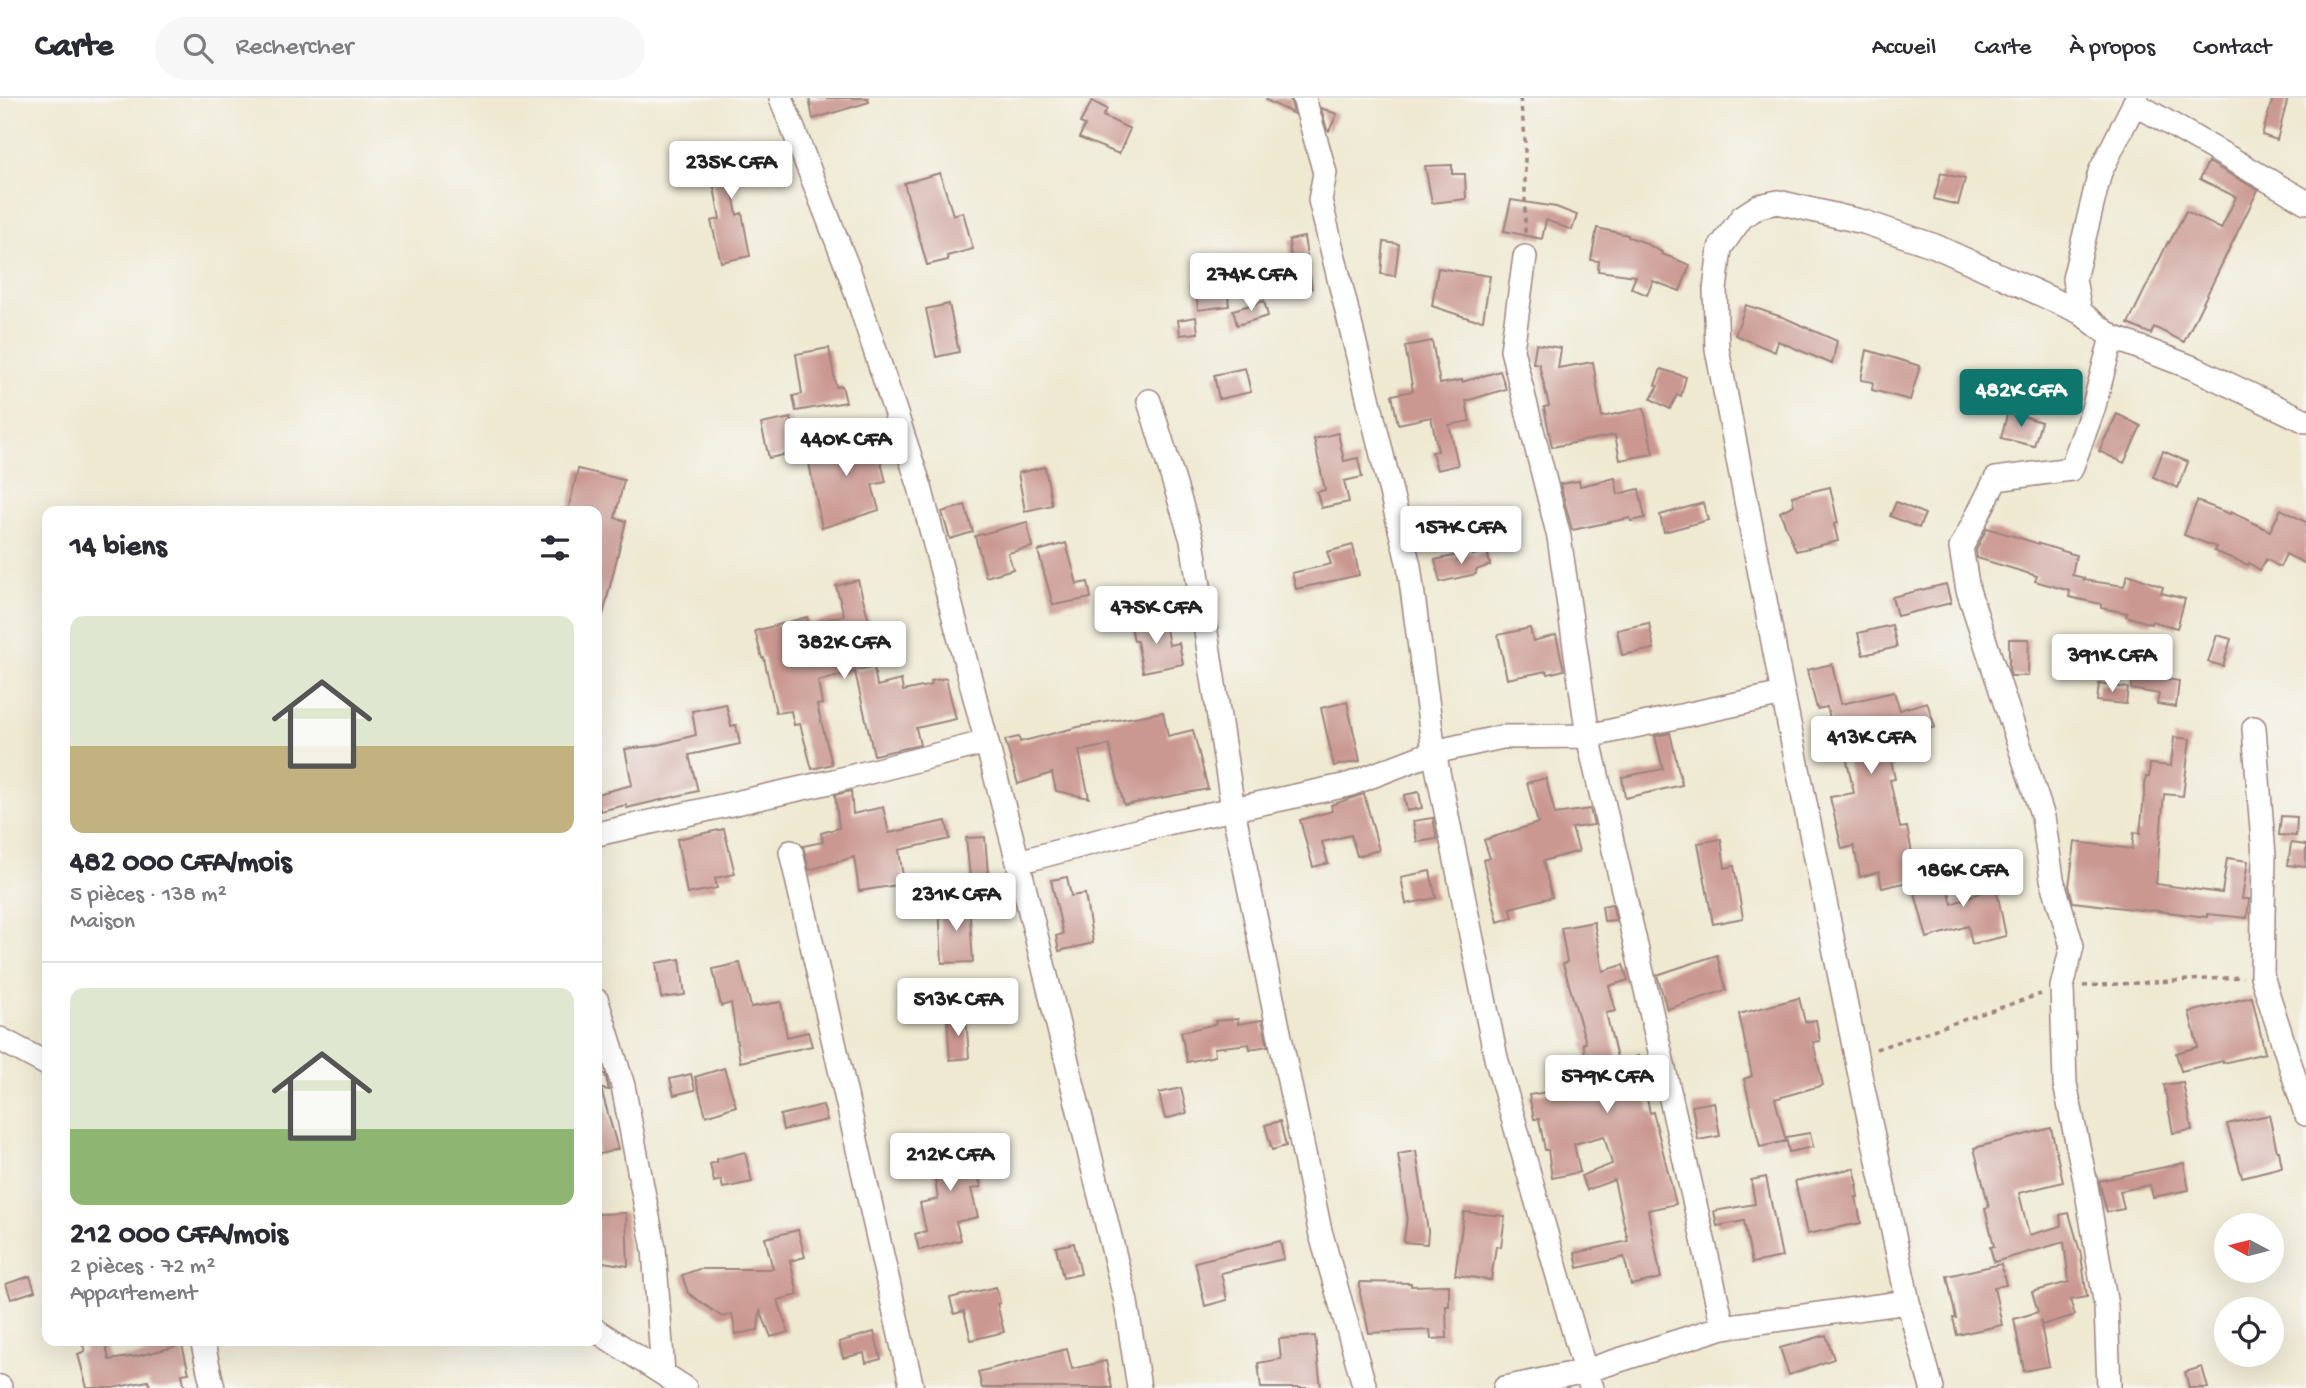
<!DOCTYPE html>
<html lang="fr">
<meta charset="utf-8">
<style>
:root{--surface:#fff;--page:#f7f7f7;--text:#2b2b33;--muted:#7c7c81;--line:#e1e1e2;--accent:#0f766e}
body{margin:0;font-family:"Gochi Hand",sans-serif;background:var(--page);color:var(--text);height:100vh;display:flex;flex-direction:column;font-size:26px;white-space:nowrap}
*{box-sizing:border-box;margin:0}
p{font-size:23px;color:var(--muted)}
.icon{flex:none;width:38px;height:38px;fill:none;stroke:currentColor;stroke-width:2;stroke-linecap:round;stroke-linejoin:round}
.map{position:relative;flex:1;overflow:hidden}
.drawer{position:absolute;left:42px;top:408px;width:560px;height:840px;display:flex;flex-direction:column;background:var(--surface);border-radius:14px;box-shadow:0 7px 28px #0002}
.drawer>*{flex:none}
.needle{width:46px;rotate:277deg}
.fabs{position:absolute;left:2214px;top:1115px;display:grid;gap:14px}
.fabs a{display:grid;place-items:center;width:70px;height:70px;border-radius:50%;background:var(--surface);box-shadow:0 7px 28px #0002;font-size:35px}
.price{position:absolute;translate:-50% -60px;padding:0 16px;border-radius:7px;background:#fff;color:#222;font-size:23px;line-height:46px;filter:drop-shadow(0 2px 4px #0008)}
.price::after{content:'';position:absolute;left:50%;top:42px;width:21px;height:16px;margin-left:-10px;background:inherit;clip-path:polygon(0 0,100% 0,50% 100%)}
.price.on{background:var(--accent);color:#fff}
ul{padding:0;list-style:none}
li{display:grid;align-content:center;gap:14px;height:371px;padding:0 28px}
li+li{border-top:2px solid var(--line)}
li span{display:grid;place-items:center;height:217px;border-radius:14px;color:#555}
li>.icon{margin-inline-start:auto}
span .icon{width:126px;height:126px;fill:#fffc;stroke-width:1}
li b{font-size:30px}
h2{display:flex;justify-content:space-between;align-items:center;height:84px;padding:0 28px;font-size:30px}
header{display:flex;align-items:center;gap:42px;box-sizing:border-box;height:98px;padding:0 35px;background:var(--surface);border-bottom:2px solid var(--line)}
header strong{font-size:33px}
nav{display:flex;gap:38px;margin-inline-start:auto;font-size:24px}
.search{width:490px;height:63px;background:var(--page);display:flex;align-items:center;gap:18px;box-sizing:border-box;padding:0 24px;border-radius:38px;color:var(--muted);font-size:26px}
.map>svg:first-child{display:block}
</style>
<header>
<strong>Carte</strong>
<div class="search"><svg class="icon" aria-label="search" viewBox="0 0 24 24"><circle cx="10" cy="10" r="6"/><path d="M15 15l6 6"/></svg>Rechercher</div>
<nav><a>Accueil</a><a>Carte</a><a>À propos</a><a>Contact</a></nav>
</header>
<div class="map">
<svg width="2306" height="1290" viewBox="0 0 2306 1290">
<rect width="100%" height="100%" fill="#f6f6f2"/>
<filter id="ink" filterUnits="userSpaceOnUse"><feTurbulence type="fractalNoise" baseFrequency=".0143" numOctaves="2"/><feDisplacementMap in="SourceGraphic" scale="14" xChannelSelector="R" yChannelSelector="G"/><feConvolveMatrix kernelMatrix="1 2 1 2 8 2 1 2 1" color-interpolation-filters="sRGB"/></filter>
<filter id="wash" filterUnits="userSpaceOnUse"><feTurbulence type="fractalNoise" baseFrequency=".00686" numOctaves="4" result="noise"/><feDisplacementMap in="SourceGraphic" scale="28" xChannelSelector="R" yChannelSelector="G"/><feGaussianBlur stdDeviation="1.57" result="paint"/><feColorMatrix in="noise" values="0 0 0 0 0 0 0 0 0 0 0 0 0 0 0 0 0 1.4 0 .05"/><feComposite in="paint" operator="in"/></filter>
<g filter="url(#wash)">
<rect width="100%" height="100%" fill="#efe9d2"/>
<g id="blocks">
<path fill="#ca9891" d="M809,0H868L869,4L813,21Z
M1267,0H1290L1294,16L1266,2Z
M2273,0H2288L2277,42L2262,37Z
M1092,3L1107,11L1103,18L1130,31L1119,56L1079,40L1085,27L1080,25Z
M1321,10L1337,16L1329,33L1327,32Z
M762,47L765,66L729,73L737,117L742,115L750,158L721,164L711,123L720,121L708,57Z
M2208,64L2258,92L2184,244L2154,229L2151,236L2128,226L2168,144L2169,145L2186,113L2221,131L2236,99L2200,81Z
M1452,67V76H1465L1466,101L1432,105L1425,68Z
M940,75L953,117L963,114L973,151L947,158L948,162L927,167L904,85Z
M1941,75L1965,81L1958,107L1934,101Z
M1511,102L1556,109L1577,117L1572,132L1546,122L1542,141L1504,133Z
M1597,130L1628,137V139L1641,143L1662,154V156L1690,167L1680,193L1653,183L1647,197L1631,190L1636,178L1598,173L1599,163L1591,162Z
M1304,139L1312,191L1294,194L1288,164L1291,163L1289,142Z
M1384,144L1399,146L1395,178L1381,176Z
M1438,170L1490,178L1483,222L1471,221L1432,208Z
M1226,180L1229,208L1198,212L1195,183Z
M1264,203L1268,218L1237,227L1233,212Z
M949,206L959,254L936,259L926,211Z
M1746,207L1785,220L1837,243L1832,266L1778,243L1775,254L1735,237Z
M1196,219L1198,235L1180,237L1178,222Z
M1432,243L1440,286L1462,282V284L1500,273L1506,291L1466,303L1470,323L1449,327L1458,367L1437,372L1432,354L1438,353L1431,319L1398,326L1392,297L1413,293L1405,248Z
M1536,246L1561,250L1558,270L1593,264L1602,319L1644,310L1653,356L1620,362L1615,337L1552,349L1544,309L1549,308L1539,266L1533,265Z
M829,250L836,289L842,288L846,304L796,313L793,298L802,296L796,256Z
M1867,252L1920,268L1910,302L1872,292L1873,284L1861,282Z
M1245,270L1251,294L1219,301L1214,277Z
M1661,271L1686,279L1681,298L1677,297L1670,311L1651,301L1658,288L1655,287Z
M2008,313L2041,324L2034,348L2001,340Z
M2117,316L2141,328L2124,365L2099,353Z
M791,320L798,354L769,360L761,326Z
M874,335L886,384L872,387L879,412L822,430L806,350Z
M1338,335L1344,363L1358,360L1362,379L1344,383L1349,404L1321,410L1317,394L1325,392L1314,341Z
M2163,353L2188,364L2178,390L2153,379Z
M1045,369L1052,407L1025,413L1018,375Z
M578,371L624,382L615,420L626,423L602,521H597V413H568Z
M1615,380L1618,396L1639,391L1645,420L1631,423L1630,420L1572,432L1560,386L1579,383L1580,388Z
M1830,389L1838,425L1834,426L1838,443L1796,453L1780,414L1794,407L1792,398Z
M2197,403L2230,416L2231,414L2270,433L2281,411L2306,424V466L2286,456L2280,469L2266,461L2260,472L2249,465L2248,467L2214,453L2216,449L2184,437Z
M1896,404L1925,416L1919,430L1890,418Z
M1703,405L1708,422L1664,434L1660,417Z
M965,407L973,434L950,441L942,414Z
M1027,424L1032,449L1008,455L1013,471L986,479L975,438Z
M1987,430L2076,457L2072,477L2084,480L2083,482L2124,488L2128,476L2163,489L2161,495L2185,501L2177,530L2152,523L2151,526L2126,518L2127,515L2101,510V506L2069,499L2070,493L2035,483L2037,478L1977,460L1976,452Z
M1066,445L1077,486L1088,484L1091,500L1053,507L1038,453Z
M1353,447L1359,477L1296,491L1292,475L1331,466L1327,454Z
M1487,453L1490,467L1476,472V476L1440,484L1435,462L1472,454L1473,457Z
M858,482L872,534L848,540L855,572L874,569L877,588L901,582L903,593L932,587L931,583L946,580L956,621L916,630L920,647L874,657L855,574L818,583L822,606L817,607L832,666L812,671L800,626L794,627L791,613L776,615L764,560H762L755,533L807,519L809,526L844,517L836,488Z
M1946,486L1951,505L1897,518L1892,499Z
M1164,521L1169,547L1179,545L1183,566L1143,574L1137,543H1134L1131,528Z
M1649,525L1654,551L1622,557L1617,532Z
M1892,527L1897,549L1863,557L1858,535Z
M1530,530L1533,543L1556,537L1564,572L1548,576L1547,573L1507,581L1498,537Z
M2217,537L2231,541L2223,568L2208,564Z
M2009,541H2029L2028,578H2011L2009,571Z
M1832,566L1841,606L1894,594L1900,612L1927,604L1935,629L1887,644L1895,681L1890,682L1900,730L1907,729L1917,782L1882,790L1879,774L1860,779L1854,748L1842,751L1830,699L1854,695L1843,645L1837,646L1827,609L1817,611L1807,572Z
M2134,572L2156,576L2155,579L2179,583L2176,609L2157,606L2159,596L2131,591Z
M2099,586L2128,590L2126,606L2097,603Z
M1347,604L1360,663L1334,668L1321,610Z
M726,606L731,628L736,627L740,646L689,657L698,693L627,710L626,707L600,713L597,696L632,687L625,651L653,648L696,637L692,613Z
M1163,614L1168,638L1193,632L1208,691L1124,707L1109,647L1079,653L1089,700L1056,693L1052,675L1018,686L1005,642L1019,639L1020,644L1078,629Z
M1670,635L1682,687L1625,700L1622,679L1663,671L1655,638Z
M2174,639L2190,641L2183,698L2164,696L2156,786L2222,795L2227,760L2248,763L2242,801H2249L2247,820L2207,816V819L2151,812L2150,813L2073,804L2069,788L2075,744L2132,751L2134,734L2140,735L2146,679H2149L2150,666L2171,668Z
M1546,680L1555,716L1590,711L1594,727L1572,730L1579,753L1543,763L1552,799L1510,810L1513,819L1498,824L1483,762L1490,760L1484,742L1538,725L1527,685Z
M851,693L853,716L883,709L889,735L946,723L950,741L899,752L904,786L859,793L854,759L809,772L803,748L823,744L821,735L839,730L835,697Z
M1419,694L1422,710L1407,713L1404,697Z
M1364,696L1379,752L1357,758L1351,737L1322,744L1328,765L1313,769L1300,722L1332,713L1331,707Z
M2281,718L2297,719L2296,738L2279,737Z
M1433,720L1437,741L1417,744L1413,723Z
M724,731L735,776L715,780L717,790L687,796L677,741Z
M985,739L989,787L971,789L966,740Z
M1721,741L1725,770L1734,768L1743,820L1713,826L1698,745Z
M2291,745L2306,747V769L2288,767Z
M1430,773L1436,800L1406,806L1401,779Z
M2008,774L2012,789L1997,794L2006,838L1972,846L1968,828L1927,840L1913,788L1945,778L1952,806L1989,791L1986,780Z
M1067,779L1071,798L1085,796L1093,845L1059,853L1056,838L1063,836L1051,782Z
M969,804L973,864L942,865L939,806Z
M1612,806L1616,822L1604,823L1602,808Z
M1594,824L1603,873L1623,867L1628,882L1609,888L1616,913L1606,915L1618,964L1638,958L1650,1015L1653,1014L1676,1106L1648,1112L1661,1180L1631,1187L1624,1159L1578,1170L1575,1155L1628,1143L1614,1082L1587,1092L1581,1078L1612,1066L1604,1038L1574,1046L1580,1074L1552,1080L1548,1052H1545L1539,1021H1534L1529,997L1592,987L1583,945H1586L1563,866L1567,864L1561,830Z
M1717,857L1726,892L1667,911L1657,877Z
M680,861L685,897L661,900L656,865Z
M740,865L751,909L781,904L787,939L808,934L812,948L740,964L731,905L721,908L713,871Z
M2252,899L2265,955L2223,965V963L2181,973L2176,955L2198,949L2189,914Z
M1799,900L1805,924L1816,922L1820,943L1813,944L1823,987L1775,1001L1786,1043L1760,1049L1744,981L1752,978L1739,916Z
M966,918L969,960L950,962L947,919Z
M1238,921V926L1262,922L1268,948L1250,951L1249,946L1214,950L1215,958L1187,964L1181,934L1216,926L1215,923Z
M724,970L736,1008L706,1018L695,979Z
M597,975L605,976L609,992L597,990Z
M691,976L695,992L674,997L670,981Z
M2183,984L2192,1032L2173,1035L2164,987Z
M1181,990L1187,1015L1165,1021L1159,995Z
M601,991L618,1051L597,1057V992Z
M1714,1004L1720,1038L1698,1042L1692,1008Z
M823,1007L827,1022L783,1032L780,1017Z
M2269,1017L2277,1053H2279L2282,1069L2242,1079L2227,1026Z
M1280,1023L1286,1048L1272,1052L1265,1027Z
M2051,1030L2063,1084L2019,1095L2029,1137L2061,1128L2060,1117L2069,1115L2081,1157L2087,1199L2070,1202L2075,1217L2042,1227L2040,1222L2049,1268L2024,1273L2014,1221L2038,1214L2032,1194L2069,1184L2064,1144L1994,1164L1990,1149L1994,1148L1985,1110L1989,1109L1974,1050Z
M1810,1035L1813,1049L1789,1054L1786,1039Z
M971,1038L981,1089L971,1091L978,1119L956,1124L961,1142L919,1152L915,1136L926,1133L920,1105L938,1101L930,1048Z
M1416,1053L1428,1133L1427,1146L1404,1144L1407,1117L1398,1056Z
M745,1054L752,1084L723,1090L721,1082L714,1084L710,1066L717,1064V1061Z
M2184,1065L2189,1092L2153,1099L2150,1087L2120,1093L2124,1111L2107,1114L2099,1083Z
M1854,1070L1858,1087H1856L1858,1099H1856L1861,1125L1807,1136L1795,1083Z
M1766,1079L1782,1159L1752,1165L1744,1123L1717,1128L1714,1113L1755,1106L1751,1082Z
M1464,1114L1505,1118L1501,1149L1496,1148L1491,1182L1455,1177Z
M626,1115L628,1168L597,1163V1116Z
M798,1132L805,1159L790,1163L798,1197L778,1202L788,1234L771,1239L760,1212L758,1232L736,1236L732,1216L722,1219L688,1195L682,1177L699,1171H773L765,1140Z
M1280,1143L1284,1161L1221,1175L1227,1202L1205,1208L1195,1164Z
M1074,1145L1081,1176L1063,1180L1056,1149Z
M2001,1166L2006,1187L1994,1189L2002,1227L1957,1237L1953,1220H1956L1947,1178Z
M30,1178L35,1193L11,1201L6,1186Z
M1360,1184L1411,1185V1188L1449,1187V1208H1446L1447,1240L1431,1241L1430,1232L1369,1235L1360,1196Z
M996,1189L1000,1205L997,1206L1004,1234L971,1242L964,1213L954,1216L950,1200Z
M874,1234L881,1261L866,1265L864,1255L843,1260L839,1244Z
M1826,1237L1834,1261L1789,1277L1780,1250Z
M1315,1238L1321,1290H1261L1258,1265L1281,1261L1279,1241Z
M81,1242H105L109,1262L138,1258L182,1247L189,1275L182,1276L185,1290H151L148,1283L112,1290H87L78,1256L85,1253Z
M1067,1251L1072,1271L1106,1263L1112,1290H982L978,1274Z
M2202,1269L2208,1290H2189L2185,1274Z"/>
</g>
</g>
<g filter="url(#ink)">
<use href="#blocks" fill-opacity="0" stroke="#9c847e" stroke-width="2"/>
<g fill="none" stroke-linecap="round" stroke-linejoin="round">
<g stroke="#9c847e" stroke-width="26">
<path id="street" d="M781,0L850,176L920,389L1018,764L1126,1204L1139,1290
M1304,0L1325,75L1320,102L1409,468L1434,654L1496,960L1585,1273L1592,1290
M2134,5L2306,104
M1525,159L1512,252L1559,439L1588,638L1723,1229
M2112,239L2196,271L2306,323
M1149,303L1192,442L1233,711L1320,1133L1365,1290
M2254,630L2264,758L2262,878L2306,1016
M597,736L834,683L987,644
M791,754L912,1290
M1018,764L1167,725L1348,687L1434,654L1502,639L1588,638L1783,596
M597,903L623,988L654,1151L663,1275
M0,941L47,966
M597,1233L685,1290
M202,1242L213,1290
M0,1289V1290
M1505,1290L1585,1273L1723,1229L1908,1204
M1932,1290L1908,1204L1856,958L1783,596L1717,251L1715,192L1720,150L1742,119L1759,108L1778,104L1864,124L1935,148L2080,214
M2109,1290L2106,1208L2085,1082L2065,986L2062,889L2072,848L2052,781L2043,719L1968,492L1961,450L1996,381L2071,371L2093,311L2112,239L2080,214L2074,181L2100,74L2137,0"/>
</g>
<path stroke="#9c847e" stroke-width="3.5" stroke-dasharray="5 5" stroke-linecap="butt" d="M1520,0L1525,38V140
M2083,888L2243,879
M1876,951L2041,896"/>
<use href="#street" stroke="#fff" stroke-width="23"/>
</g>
</g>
</svg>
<div class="fabs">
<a><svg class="needle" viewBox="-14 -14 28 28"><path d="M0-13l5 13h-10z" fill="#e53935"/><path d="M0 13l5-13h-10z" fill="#7c7c81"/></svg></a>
<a><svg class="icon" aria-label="locate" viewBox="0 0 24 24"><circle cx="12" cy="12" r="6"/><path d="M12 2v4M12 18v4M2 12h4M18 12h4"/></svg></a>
</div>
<b class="price" style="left:731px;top:103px">235K CFA</b>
<b class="price" style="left:1251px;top:215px">274K CFA</b>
<b class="price on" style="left:2021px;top:331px">482K CFA</b>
<b class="price" style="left:846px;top:380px">440K CFA</b>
<b class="price" style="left:1461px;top:468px">157K CFA</b>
<b class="price" style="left:1156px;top:548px">475K CFA</b>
<b class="price" style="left:844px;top:583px">382K CFA</b>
<b class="price" style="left:2112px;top:596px">391K CFA</b>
<b class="price" style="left:1871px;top:678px">413K CFA</b>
<b class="price" style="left:1963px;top:811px">186K CFA</b>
<b class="price" style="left:956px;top:835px">231K CFA</b>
<b class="price" style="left:958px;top:940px">513K CFA</b>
<b class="price" style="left:1607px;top:1017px">579K CFA</b>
<b class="price" style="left:950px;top:1095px">212K CFA</b>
<section class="drawer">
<h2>14 biens<svg class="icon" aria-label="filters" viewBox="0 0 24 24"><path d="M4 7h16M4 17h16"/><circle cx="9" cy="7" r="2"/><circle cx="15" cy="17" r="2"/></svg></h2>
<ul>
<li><span style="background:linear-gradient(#dfe7d0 60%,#c2b280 0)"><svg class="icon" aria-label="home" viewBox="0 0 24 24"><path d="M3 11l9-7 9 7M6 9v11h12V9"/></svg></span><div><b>482 000 CFA/mois</b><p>5 pièces · 138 m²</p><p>Maison</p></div></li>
<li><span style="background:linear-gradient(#dfe7d0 65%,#8fb573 0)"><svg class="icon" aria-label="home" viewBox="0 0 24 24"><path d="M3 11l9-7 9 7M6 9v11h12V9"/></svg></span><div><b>212 000 CFA/mois</b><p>2 pièces · 72 m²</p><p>Appartement</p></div></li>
</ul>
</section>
</div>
